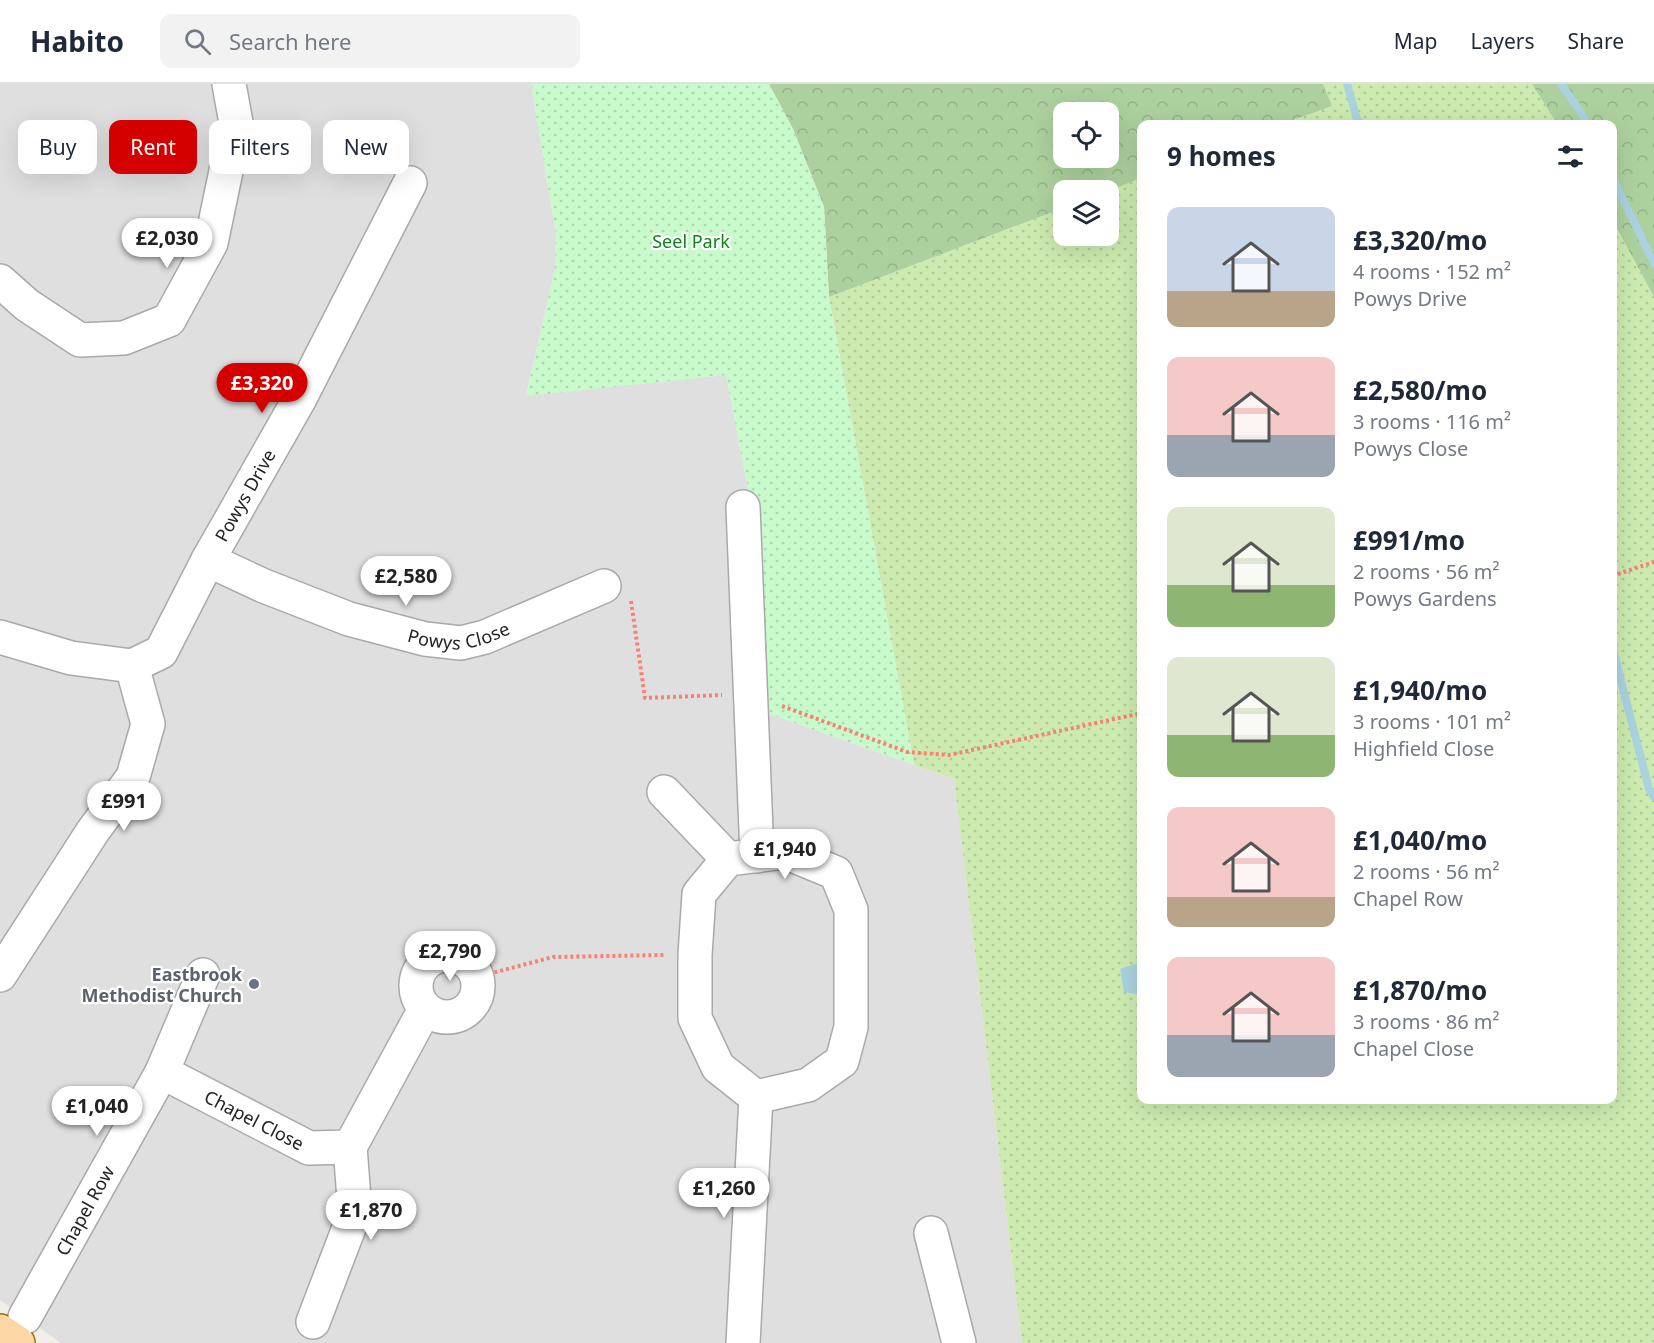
<!DOCTYPE html>
<meta charset="utf-8">
<style>
:root{--surface:#fff;--page:#f2f2f3;--text:#1f2937;--muted:#747a83;--line:#e0e1e3;--accent:#d40000}
body{margin:0;font-family:"Noto Sans",sans-serif;background:var(--page);color:var(--text);height:100vh;display:flex;flex-direction:column;font-size:22px;white-space:nowrap}
*{box-sizing:border-box;margin:0}
p{font-size:20px;color:var(--muted)}
.icon{flex:none;width:33px;height:33px;fill:none;stroke:currentColor;stroke-width:2;stroke-linecap:round;stroke-linejoin:round}
.map{position:relative;flex:1;overflow:hidden}
.sheet{position:absolute;left:1137px;top:36px;width:480px;height:984px;display:flex;flex-direction:column;background:var(--surface);border-radius:12px;box-shadow:0 6px 24px #0002}
.sheet>*{flex:none}
.hud{position:absolute;left:18px;top:36px;width:570px;height:54px;display:flex;gap:12px}
.buttons{position:absolute;left:1053px;top:18px;display:grid;gap:12px}
.buttons a{display:grid;place-items:center;width:66px;height:66px;border-radius:12px;background:var(--surface);box-shadow:0 6px 24px #0002;font-size:30px}
.price{position:absolute;translate:-50% -51px;padding:0 14px;border-radius:21px;background:#fff;color:#222;font-size:20px;line-height:39px;filter:drop-shadow(0 2px 3px #0008)}
.price::after{content:'';position:absolute;left:50%;top:36px;width:18px;height:14px;margin-left:-9px;background:inherit;clip-path:polygon(0 0,100% 0,50% 100%)}
.price.on{background:var(--accent);color:#fff}
ul{padding:0;list-style:none}
li{display:flex;align-items:center;gap:18px;height:150px;padding:0 30px}
li span{display:grid;place-items:center;flex:none;width:168px;height:120px;border-radius:12px;color:#555}
li>.icon{margin-inline-start:auto}
span .icon{width:72px;height:72px;fill:#fffc;stroke-width:1}
li b{font-size:26px}
h2{display:flex;justify-content:space-between;align-items:center;height:72px;padding:0 30px;font-size:26px}
.pill{padding:0 21px;border-radius:12px;background:var(--surface);box-shadow:0 6px 24px #0002;font-size:21px;line-height:54px}
.pill.on{background:var(--accent);color:#fff}
header{display:flex;align-items:center;gap:36px;box-sizing:border-box;height:84px;padding:0 30px;background:var(--surface);border-bottom:2px solid var(--line)}
header strong{font-size:28px}
nav{display:flex;gap:33px;margin-inline-start:auto;font-size:21px}
.search{width:420px;height:54px;background:var(--page);display:flex;align-items:center;gap:15px;box-sizing:border-box;padding:0 21px;border-radius:12px;color:var(--muted);font-size:22px}
.map>svg:first-child{display:block}
</style>
<header>
<strong>Habito</strong>
<div class="search"><svg class="icon" aria-label="search" viewBox="0 0 24 24"><circle cx="10" cy="10" r="6"/><path d="M15 15l6 6"/></svg>Search here</div>
<nav><a>Map</a><a>Layers</a><a>Share</a></nav>
</header>
<div class="map">
<svg width="1654" height="1259" viewBox="0 0 1654 1259">
<defs>
<pattern id="grass-dots" width="8" height="8" patternUnits="userSpaceOnUse" patternTransform="scale(1.5)"><rect width="8" height="8" fill="#cdebb0"/><path d="M2 2h.1M6 6h.1" fill="none" stroke="#b0c997" stroke-width="1.8" stroke-linecap="round"/></pattern>
<pattern id="forest-crowns" width="20" height="18" patternUnits="userSpaceOnUse" patternTransform="scale(1.5)"><rect width="20" height="18" fill="#add19e"/><path d="M2 6a3 3 0 1 1 6 0M12 15a3 3 0 1 1 6 0" fill="none" stroke="#95b388"/></pattern>
<pattern id="park-dots" width="8" height="8" patternUnits="userSpaceOnUse" patternTransform="scale(1.5)"><rect width="8" height="8" fill="#c8facc"/><path d="M2 2h.1M6 6h.1" fill="none" stroke="#acd6af" stroke-width="1.8" stroke-linecap="round"/></pattern>
</defs>
<rect width="100%" height="100%" fill="#f2efe9"/>
<path fill="#e0dfdf" d="M0,0H531L556,150L555,185L526,311L726,291L761,471V627L954,695L1022,1259H61L0,1216Z"/>
<path fill="url(#grass-dots)" d="M1323,0H1532L1557,40H1282L1331,22Z
M1141,94L1142,1016H1612L1613,137L1654,213V1259H1022L954,695L914,681L829,213L1063,124L1064,152H1108L1109,107Z"/>
<path fill="url(#forest-crowns)" fill-rule="evenodd" d="M769,0H1323L1332,22L1282,40H1142L1141,94L1109,107L1064,106L1063,124L829,213L824,123L793,45ZM1064,28H1108V74H1064Z
M1532,0H1654V213L1613,137L1612,40H1557Z"/>
<path fill="url(#park-dots)" d="M531,0H769L793,45L824,123L829,213L914,681L761,627V471L726,291L526,312L555,185L556,150Z"/>
<path fill="#aad3df" d="M1141,878V911L1124,908L1120,885Z"/>
<g fill="none" stroke-linecap="round" stroke-linejoin="round">
<path stroke="#aad3df" stroke-width="8" d="M1347,0L1357,35L1361,40
M1561,0L1580,27L1587,40
M1612,93L1654,179
M1612,562L1649,705L1654,713"/>
<g stroke="#a9a9a9" stroke-width="36">
<g id="minor">
<path d="M0,197L27,221L80,256L124,254L169,236L211,159L236,39L229,0"/>
<path d="M743,423L757,772"/>
<path id="s1" d="M208,476L264,502L349,535L425,555L461,559L485,553L604,502"/>
<path d="M0,553L71,574L132,582"/>
<path id="s2" d="M132,582L161,568L208,476L300,314L410,99"/>
<path d="M664,708L728,775"/>
<path d="M785,768L836,789L851,826V943L842,977L808,1001L756,1013L718,983L695,934V871L699,810L728,775Z"/>
<circle cx="447" cy="902" r="31"/>
<path d="M0,891L93,747L133,693L148,640L132,582"/>
<path id="s3" d="M162,988L309,1064L350,1063L425,925"/>
<path d="M931,1149L959,1259"/>
<path id="s4" d="M25,1233L162,988L203,891"/>
<path d="M313,1238L355,1128L350,1063"/>
<path d="M743,1259L756,1013"/>
</g>
</g>
<g stroke="#a06b00" stroke-width="36">
<path id="major" d="M0,1247L18,1259"/>
</g>
<path stroke="#fa8072" stroke-width="4" stroke-dasharray="3 3" stroke-linecap="butt" d="M1612,492L1654,478
M631,517L645,614L722,611
M782,622L907,668L949,671L1142,629
M477,893L553,873L664,871"/>
<use href="#minor" stroke="#fff" stroke-width="33"/>
<use href="#major" stroke="#fcd6a4" stroke-width="33"/>
</g>
<circle fill="#6b7280" stroke="#fff" stroke-width="2" cx="254" cy="900" r="6"/>
<g text-anchor="middle" dominant-baseline="central" stroke-width="4.5" stroke-linejoin="round" paint-order="stroke">
<g font-size="18" fill="#0c8416" stroke="#fff">
<text x="691" y="157">Seel Park</text>
</g>
<g font-size="18" fill="#222" stroke="#fff">
<text stroke="none"><textPath href="#s2" startOffset="210">Powys Drive</textPath></text>
<text stroke="none"><textPath href="#s1" startOffset="266">Powys Close</textPath></text>
<text stroke="none"><textPath href="#s3" startOffset="104">Chapel Close</textPath></text>
<text stroke="none"><textPath href="#s4" startOffset="122">Chapel Row</textPath></text>
</g>
<g font-size="18" font-weight="bold" fill="#5b616d" stroke="#fff" text-anchor="end">
<text x="242" y="890">Eastbrook<tspan x="242" dy="21">Methodist Church</tspan></text>
</g>
</g>
</svg>
<div class="buttons">
<a><svg class="icon" aria-label="locate" viewBox="0 0 24 24"><circle cx="12" cy="12" r="6"/><path d="M12 2v4M12 18v4M2 12h4M18 12h4"/></svg></a>
<a><svg class="icon" aria-label="layers" viewBox="0 0 24 24"><path d="M12 4l9 5-9 5-9-5zM3 14l9 5 9-5"/></svg></a>
</div>
<b class="price" style="left:167px;top:185px">£2,030</b>
<b class="price on" style="left:262px;top:330px">£3,320</b>
<b class="price" style="left:406px;top:523px">£2,580</b>
<b class="price" style="left:124px;top:748px">£991</b>
<b class="price" style="left:785px;top:796px">£1,940</b>
<b class="price" style="left:450px;top:898px">£2,790</b>
<b class="price" style="left:97px;top:1053px">£1,040</b>
<b class="price" style="left:724px;top:1135px">£1,260</b>
<b class="price" style="left:371px;top:1157px">£1,870</b>
<div class="hud">
<a class="pill">Buy</a>
<a class="pill on">Rent</a>
<a class="pill">Filters</a>
<a class="pill">New</a>
</div>
<section class="sheet">
<h2>9 homes<svg class="icon" aria-label="filters" viewBox="0 0 24 24"><path d="M4 7h16M4 17h16"/><circle cx="9" cy="7" r="2"/><circle cx="15" cy="17" r="2"/></svg></h2>
<ul>
<li><span style="background:linear-gradient(#c9d6e8 70%,#b9a48a 0)"><svg class="icon" aria-label="home" viewBox="0 0 24 24"><path d="M3 11l9-7 9 7M6 9v11h12V9"/></svg></span><div><b>£3,320/mo</b><p>4 rooms · 152 m²</p><p>Powys Drive</p></div></li>
<li><span style="background:linear-gradient(#f6c9c9 65%,#9aa5b1 0)"><svg class="icon" aria-label="home" viewBox="0 0 24 24"><path d="M3 11l9-7 9 7M6 9v11h12V9"/></svg></span><div><b>£2,580/mo</b><p>3 rooms · 116 m²</p><p>Powys Close</p></div></li>
<li><span style="background:linear-gradient(#dfe7d0 65%,#8fb573 0)"><svg class="icon" aria-label="home" viewBox="0 0 24 24"><path d="M3 11l9-7 9 7M6 9v11h12V9"/></svg></span><div><b>£991/mo</b><p>2 rooms · 56 m²</p><p>Powys Gardens</p></div></li>
<li><span style="background:linear-gradient(#dfe7d0 65%,#8fb573 0)"><svg class="icon" aria-label="home" viewBox="0 0 24 24"><path d="M3 11l9-7 9 7M6 9v11h12V9"/></svg></span><div><b>£1,940/mo</b><p>3 rooms · 101 m²</p><p>Highfield Close</p></div></li>
<li><span style="background:linear-gradient(#f6c9c9 75%,#b9a48a 0)"><svg class="icon" aria-label="home" viewBox="0 0 24 24"><path d="M3 11l9-7 9 7M6 9v11h12V9"/></svg></span><div><b>£1,040/mo</b><p>2 rooms · 56 m²</p><p>Chapel Row</p></div></li>
<li><span style="background:linear-gradient(#f6c9c9 65%,#9aa5b1 0)"><svg class="icon" aria-label="home" viewBox="0 0 24 24"><path d="M3 11l9-7 9 7M6 9v11h12V9"/></svg></span><div><b>£1,870/mo</b><p>3 rooms · 86 m²</p><p>Chapel Close</p></div></li>
</ul>
</section>
</div>
